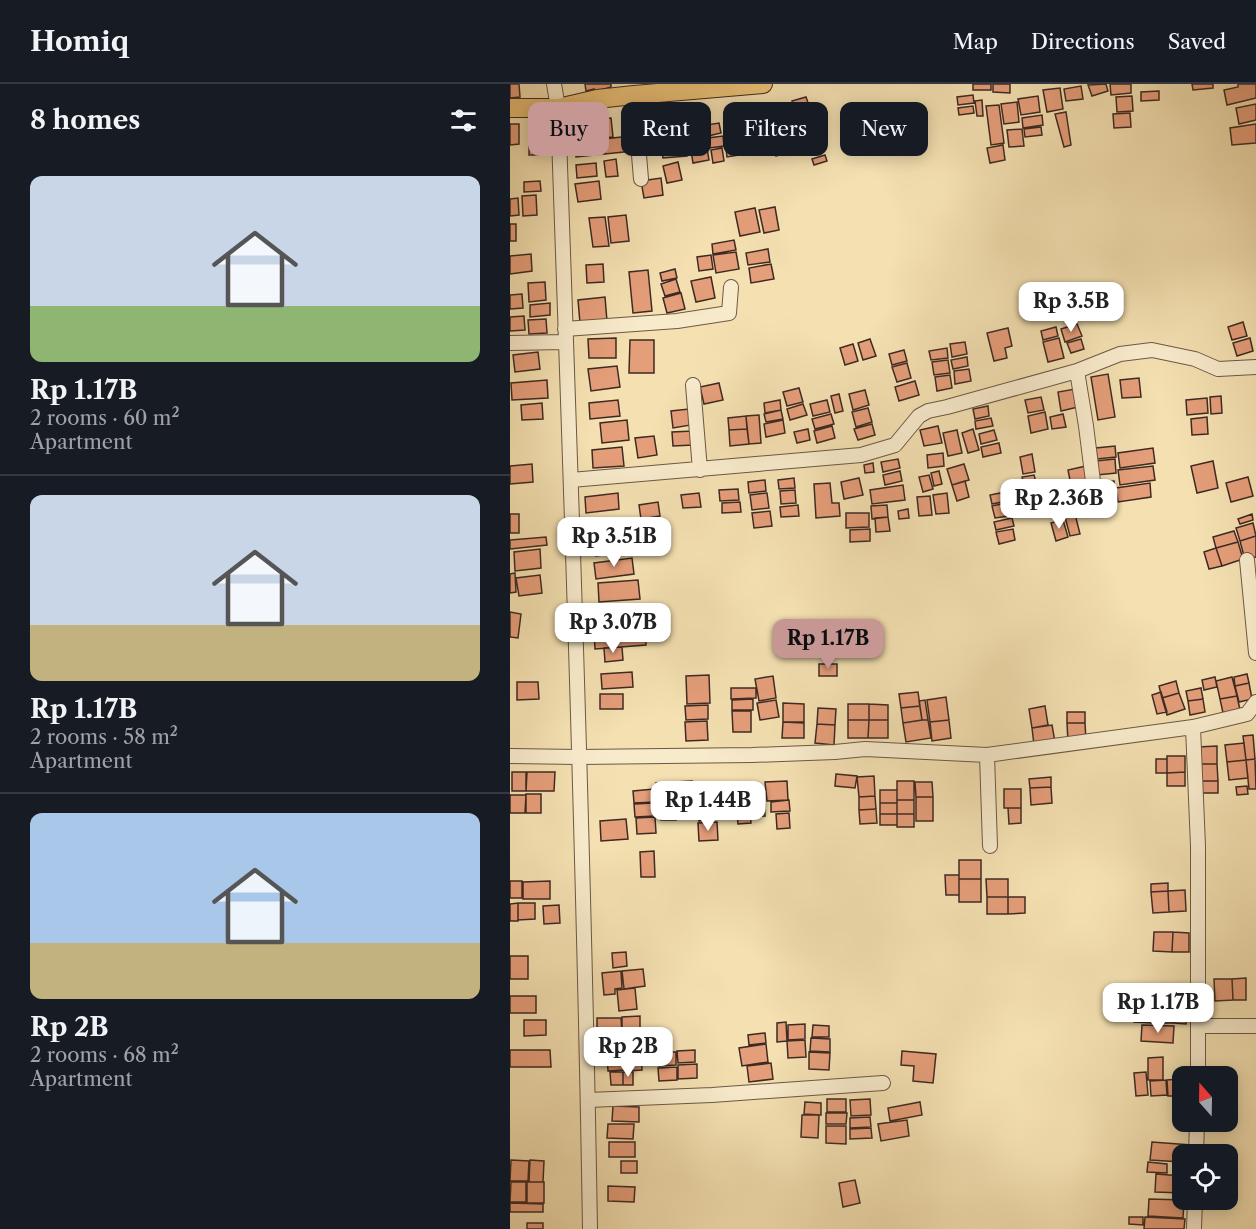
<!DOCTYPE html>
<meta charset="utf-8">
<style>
:root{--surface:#171b24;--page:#242831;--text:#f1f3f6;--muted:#9ea1a6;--line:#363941;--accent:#c59692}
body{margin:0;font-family:"Libre Caslon Text",serif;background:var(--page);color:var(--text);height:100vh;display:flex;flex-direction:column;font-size:22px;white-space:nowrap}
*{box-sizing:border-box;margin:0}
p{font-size:20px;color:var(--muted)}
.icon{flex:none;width:33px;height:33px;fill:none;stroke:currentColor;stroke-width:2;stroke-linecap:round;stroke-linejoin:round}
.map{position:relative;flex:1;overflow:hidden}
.details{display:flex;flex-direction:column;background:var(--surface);width:510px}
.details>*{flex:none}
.banner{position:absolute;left:18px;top:18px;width:570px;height:54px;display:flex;gap:12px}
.needle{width:39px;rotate:340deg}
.buttons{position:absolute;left:662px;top:982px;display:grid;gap:12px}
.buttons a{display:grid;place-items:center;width:66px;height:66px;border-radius:12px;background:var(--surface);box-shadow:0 3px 15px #0003;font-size:30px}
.price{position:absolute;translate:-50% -51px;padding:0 14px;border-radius:12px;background:#fff;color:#222;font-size:20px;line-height:39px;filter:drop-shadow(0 2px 3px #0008)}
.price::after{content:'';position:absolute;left:50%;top:36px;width:18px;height:14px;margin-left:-9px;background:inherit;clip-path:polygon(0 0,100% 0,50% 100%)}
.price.current{background:var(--accent);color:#111}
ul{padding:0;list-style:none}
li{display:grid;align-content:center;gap:12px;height:318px;padding:0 30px}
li+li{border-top:2px solid var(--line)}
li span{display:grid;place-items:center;height:186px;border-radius:12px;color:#555}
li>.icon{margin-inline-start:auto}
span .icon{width:108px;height:108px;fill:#fffc;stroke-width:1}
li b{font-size:26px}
h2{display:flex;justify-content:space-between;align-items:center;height:72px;padding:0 30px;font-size:26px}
.tag{padding:0 21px;border-radius:12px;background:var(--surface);box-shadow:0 3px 15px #0003;font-size:21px;line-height:54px}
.tag.current{background:var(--accent);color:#111}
header{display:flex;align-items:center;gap:36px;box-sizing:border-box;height:84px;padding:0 30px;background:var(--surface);border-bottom:2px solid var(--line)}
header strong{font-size:28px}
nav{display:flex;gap:33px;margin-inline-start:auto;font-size:21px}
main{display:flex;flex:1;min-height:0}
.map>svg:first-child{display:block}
</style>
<header>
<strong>Homiq</strong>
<nav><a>Map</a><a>Directions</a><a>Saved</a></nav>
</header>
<main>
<section class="details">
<h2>8 homes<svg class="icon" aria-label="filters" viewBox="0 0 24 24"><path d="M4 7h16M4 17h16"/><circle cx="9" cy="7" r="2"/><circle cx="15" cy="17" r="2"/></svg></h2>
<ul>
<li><span style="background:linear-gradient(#c9d6e8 70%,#8fb573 0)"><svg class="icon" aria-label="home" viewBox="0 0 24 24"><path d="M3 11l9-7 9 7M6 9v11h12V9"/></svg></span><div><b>Rp 1.17B</b><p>2 rooms · 60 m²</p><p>Apartment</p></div></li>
<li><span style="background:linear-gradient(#c9d6e8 70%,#c2b280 0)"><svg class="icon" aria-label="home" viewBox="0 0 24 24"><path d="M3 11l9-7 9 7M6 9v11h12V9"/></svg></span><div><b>Rp 1.17B</b><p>2 rooms · 58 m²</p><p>Apartment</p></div></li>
<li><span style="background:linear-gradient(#a9c7e8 70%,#c2b280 0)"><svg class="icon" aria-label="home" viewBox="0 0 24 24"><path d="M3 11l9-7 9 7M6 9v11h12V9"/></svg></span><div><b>Rp 2B</b><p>2 rooms · 68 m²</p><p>Apartment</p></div></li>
</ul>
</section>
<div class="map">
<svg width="746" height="1145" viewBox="0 0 746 1145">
<rect width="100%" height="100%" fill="#f4e0b1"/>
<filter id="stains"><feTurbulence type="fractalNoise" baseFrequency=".00333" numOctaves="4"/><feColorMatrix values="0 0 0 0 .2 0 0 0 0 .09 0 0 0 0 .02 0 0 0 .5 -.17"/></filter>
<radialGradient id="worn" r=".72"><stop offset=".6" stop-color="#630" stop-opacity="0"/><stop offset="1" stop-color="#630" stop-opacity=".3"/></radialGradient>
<path fill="#e59e7a" stroke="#3e2a22" stroke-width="1.5" d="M0,0H9L10,13L0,14Z
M75,0H101V3L84,8V5L76,7Z
M463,0H481V6H463Z
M483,0H500V9L483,8Z
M596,0L598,7L582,12L578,1Z
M600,0H621V9L601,11Z
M682,0H703V4L683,6Z
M728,0H746V14L717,21L714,6L728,3Z
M571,2L573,15L556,17L554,5Z
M550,4L553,25L537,28L533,6Z
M649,7V16L631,17V8Z
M463,11L464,19L448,21L447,13Z
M528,12L530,28L511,31L508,15Z
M622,12L623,27L607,28L606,13Z
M296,13L302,30L288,34L282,17Z
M472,16L473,32H467L465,17Z
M507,18L509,38L494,40L491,20Z
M283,20L287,36L269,41L265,26Z
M746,20V36L729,40L726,24Z
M489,21L494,59L481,61L476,22Z
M463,22L464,29L449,31L448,24Z
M265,26L278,68L266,72L253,30Z
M556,28L561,61L554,63L545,30Z
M620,29L621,43L604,44L603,30Z
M532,31L533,41L513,44L512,34Z
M304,32L309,47L293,52L289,36Z
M90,34L93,55L85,56L82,35Z
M101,34L103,53L93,54L91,35Z
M230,34L232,42L215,45L214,37Z
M170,36L171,46L150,48L149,39Z
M287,36L292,49L274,54L269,41Z
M147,37L149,61L134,63L132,39Z
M193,38L194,49L183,51L181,40Z
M209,39L211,49L198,52L196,41Z
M0,40H9V60L0,61Z
M83,40L85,56L63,58L61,43Z
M746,40V59L722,61L720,44Z
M531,43L532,51L515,53L514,45Z
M230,44L232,56L217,59L215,46Z
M512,45L514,62L499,63L497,46Z
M168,49L169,59L151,61L150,51Z
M292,49L296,62L278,68L274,54Z
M311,49L315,63L299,68L295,54Z
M121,52L123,67L95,70L93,55Z
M195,52L197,62L183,65L181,54Z
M213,52L214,62L200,64L198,54Z
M92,55L94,70L66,73L65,59Z
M35,58V71H19V59Z
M176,61L177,72L153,74L151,63Z
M234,61L236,70L217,73L216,64Z
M493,61L495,76L480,79L477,64Z
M197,64L199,76L183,79L181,66Z
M212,64L214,77L203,79L201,66Z
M315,71L317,77L304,81L302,75Z
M106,75L108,92L96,93L94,77Z
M168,78L172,96L157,99L153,82Z
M86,79L87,92L67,94L66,81Z
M151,94L153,111L134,114L131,97Z
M30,97L31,107L14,108V98Z
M89,97L91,115L68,118L65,100Z
M26,111L27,131L13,132L12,112Z
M8,114L9,131L0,132V115Z
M265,123L269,146L254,149L249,126Z
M245,124L250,148L230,152L225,128Z
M116,131L119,157L101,159L98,133Z
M95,133L99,162L83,163L79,134Z
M0,140H6V157H0Z
M224,156L226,166L203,170L202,160Z
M258,165L260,178L238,181L236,169Z
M226,168L229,185L206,189L203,171Z
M21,170L22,187L0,190V172Z
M201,171L203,185L189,187L187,173Z
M93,180L94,198L77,199L76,181Z
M261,180L264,195L241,199L239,184Z
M165,185L167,194L152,197L150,189Z
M138,186L142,227L123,229L119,188Z
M201,193L205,214L186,218L181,197Z
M166,195L170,208L155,212L151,200Z
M35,198L36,216L19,218L18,199Z
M171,209L175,225L157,229L153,214Z
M12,210L13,224L0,225V211Z
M95,213L97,237L70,239L68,216Z
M40,219V231L20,233V221Z
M14,232L15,246L0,247V233Z
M36,235L37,249L19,250L18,236Z
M733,238L737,252L722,256L718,243Z
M567,240L572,252L555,258L551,245Z
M546,243L548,252L533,256L531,247Z
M498,244L502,262L495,264L497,274L484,277L477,249Z
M106,254V274H79L78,255Z
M549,254L554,274L538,278L533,258Z
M740,254L743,267L727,272L723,259Z
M360,255L366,272L353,276L348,259Z
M571,255L574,265L561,269L557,259Z
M120,256H144V289H119Z
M455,258L457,270L442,273L440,260Z
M343,260L348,277L335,281L330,264Z
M437,264L438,274L421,276L419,267Z
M394,266L397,277L382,281L379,270Z
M28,268L30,285L5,288L3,271Z
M457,273L458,282L443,285L441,276Z
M438,276L440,289L424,291L422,278Z
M397,279L401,294L387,298L382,283Z
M107,282L110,303L81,307L78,285Z
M459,285L461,297L445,300L444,287Z
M598,290L605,333L588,336L581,293Z
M440,291L442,304L427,307L425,293Z
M629,294L631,313L612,314L610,296Z
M37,296L38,314L2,316L1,299Z
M405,297L409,311L389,317L385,303Z
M209,299L213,316L194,320L190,303Z
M289,304L293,318L277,322L273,308Z
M565,305L568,323L551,327L548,308Z
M355,306L359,321L343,326L339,310Z
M329,310L333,327L325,329L321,312Z
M711,312L712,329L701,330L700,313Z
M531,313L534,326L518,329L515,316Z
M697,314L698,329L677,331L676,316Z
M108,316L110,332L80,335L79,319Z
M270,316L271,326L255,329L254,319Z
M317,316L320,328L303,332L300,320Z
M32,319L33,335L12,336L11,321Z
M293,320L297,331L280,336L277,325Z
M478,322L479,332L465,335L463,325Z
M358,324L362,338L346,343L342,328Z
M179,325L181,341L163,344L161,327Z
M271,326L273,335L256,338L254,330Z
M535,328L538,345L521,349L518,332Z
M321,330L324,340L305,345L302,335Z
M553,330L556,343L542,345L540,333Z
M249,331L251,359L239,360L236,332Z
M236,332L237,345L219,346L218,334Z
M697,333L698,350L682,351L681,335Z
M481,334L483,342L466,345L465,337Z
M117,336L119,356L92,359L90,339Z
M273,336L275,349L256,353L254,340Z
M362,340L365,351L348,356L344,345Z
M322,342L325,354L307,359L304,347Z
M428,342L432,359L414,362L410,346Z
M237,345L239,360L220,362L219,346Z
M298,345L300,356L287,359L284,348Z
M463,345L469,366L458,369L452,349Z
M447,346L452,369L438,372L433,349Z
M484,346L487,356L471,360L469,350Z
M183,347V361L163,362L162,348Z
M144,352L147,371L128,374L125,354Z
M489,359L491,369L473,373L471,363Z
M605,362L606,373L587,375L586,364Z
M112,363L114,382L83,384L82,366Z
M643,364L645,379L610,384L608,369Z
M433,369L434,382L418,384L417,371Z
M522,370L525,388L513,390L510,373Z
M388,375L390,384L373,388L371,378Z
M605,375L606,389L587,391L586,377Z
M703,377L708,404L687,409L681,382Z
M363,379L364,388L355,389L354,381Z
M22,380L23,398L0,400V382Z
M454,380L459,396L442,401L437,385Z
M576,382L580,402L562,406L558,386Z
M643,382L645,396L610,401L608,386Z
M390,387L392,397L375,401L373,391Z
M429,387L432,400L424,402L421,389Z
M419,391L423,405L413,408L409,393Z
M524,391L526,398L514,400L512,393Z
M738,393L743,412L721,418L716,399Z
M284,394L285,404L269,405L268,396Z
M349,394L353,411L334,415L331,398Z
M255,396L256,407L239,409L238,398Z
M455,397L459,413L447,417L442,401Z
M604,397L605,408L591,409L590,398Z
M320,399L322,419H329L330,432L306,434L304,400Z
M640,399L641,413L608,418L606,404Z
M393,401L395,416L362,420L360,406Z
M228,405L229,416L210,417L209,406Z
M285,406L286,419L271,420L270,407Z
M495,408L497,417L482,420L480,411Z
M108,409L109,425L76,429L75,413Z
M189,409L191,423L173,424L171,411Z
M257,409L259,424L242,426L240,411Z
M437,409L439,429L426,430L423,411Z
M420,412L422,431L409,432L407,413Z
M148,418L150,432L131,435L129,421Z
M230,418L231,428L212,429V419Z
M496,419L499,432L485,434L482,422Z
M288,421L289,432L271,433L270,423Z
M377,421L378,433L362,435L361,422Z
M398,425L399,434L389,435L388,427Z
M260,427L262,442L244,444L242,429Z
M336,429H359V443L336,444Z
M0,430H9V449H0Z
M565,430L570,450L560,452L555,433Z
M742,430L743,436L730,440L728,435Z
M378,433L380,447L366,448L365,434Z
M502,434L504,442L486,446L484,438Z
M553,436L558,453L546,457L541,439Z
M743,439L746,452L730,457L726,444Z
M360,445V457L340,458V446Z
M503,445L505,456L489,460L486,448Z
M724,447L728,458L706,464L703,453Z
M123,450L125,467L86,472L84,456Z
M746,452V473L735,476L730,457Z
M36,453L37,461L0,465V456Z
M728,458L733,475L712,482L706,464Z
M706,464L712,482L699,485L694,468Z
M30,465L31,484L5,487L4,468Z
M122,474L124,490L86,495L84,479Z
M5,489L6,508L0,509V490Z
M30,491L32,509L9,512L6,494Z
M128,496L130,515L89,518L88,499Z
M131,522V541L97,542L96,523Z
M0,528L11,530L8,554L0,553Z
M135,544L136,561L85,565L84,547Z
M112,563L113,576L95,578L94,564Z
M309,580H327V592H309Z
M122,588L123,603L92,605L91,590Z
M737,590L739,599L725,602L724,593Z
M199,591L200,619L177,620L176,592Z
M263,592L266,614L249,617L245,595Z
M705,593L707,603L694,606L692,596Z
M722,593L727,612L710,615L706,597Z
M666,597L669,609L652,614L649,602Z
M7,598H28L29,615L7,616Z
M739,599L742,615L729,618L725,602Z
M221,604H246V614L221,615Z
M691,604L693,615L678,617L676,607Z
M408,608L410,622L391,624L389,610Z
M651,608L657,628L647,630L642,611Z
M669,609L675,625L657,631L652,614Z
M90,610H113V625H90Z
M727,612L730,626L713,629L710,615Z
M436,613L439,636L420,638L417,616Z
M243,615V626H222V616Z
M693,615L695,628L680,631L678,617Z
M266,616L269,633L250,636L247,619Z
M415,616L418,636H412L409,617Z
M273,619L294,620V638H273Z
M338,620H359V636H338Z
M359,620L378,621V636H359Z
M198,621V635L176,636L175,622Z
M410,622L412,636L393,639L391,624Z
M535,622L538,641L522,644L519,625Z
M308,624L326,625L325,641L307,640Z
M222,627H241V648H223Z
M557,628H575V639H557Z
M338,636H359L358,654H338Z
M359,636H378V654H358Z
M412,636H418L421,654L396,658L393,639Z
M439,636L441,654L422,657L420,638Z
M197,637L198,656L176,657L175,638Z
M273,638L294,639V654H272Z
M557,639H575L576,657L558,658Z
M307,640L325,641L324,661L305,659Z
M542,641L545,658L524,661L522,644Z
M743,651L745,675L736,676L733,652Z
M734,659L736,676L717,678L715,661Z
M707,662V680H689L688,663Z
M657,672H675V688L657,689Z
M646,675H657V689H646Z
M745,675L746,705H739L736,676Z
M736,676L738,694L719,696L717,678Z
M689,680H707L708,697H690Z
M2,688H16V707H2Z
M17,688H45L44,707H16Z
M675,688V702H657V689Z
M326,690L347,692L345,704L325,702Z
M364,692L365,712L349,713L347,693Z
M541,693V703L520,704L519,695Z
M182,697L183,709L166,710L165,698Z
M277,697L278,716L257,717L255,698Z
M387,697H404V716H387Z
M690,697H708V709H690Z
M164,698L165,712L146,713V699Z
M241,698L242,712L219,713L218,699Z
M405,698H422L423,713H406Z
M737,702L738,710L727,711L726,703Z
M541,703L542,719L521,721L520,704Z
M144,705L145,718L124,719L123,707Z
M494,705H511V724H494Z
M370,706H387V719H370Z
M206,708V719L188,720L187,709Z
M16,710H31V729H16Z
M184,710V721L167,722L166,711Z
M0,711H16L15,729H0Z
M240,712H254L255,732L241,733Z
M365,712L366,725L349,726V713Z
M166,713V722L147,723L146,714Z
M406,713H423V737H406Z
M239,714L240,728L223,729L222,715Z
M279,716L280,727L261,728V718Z
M387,716H404V730H387Z
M144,719L145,732L125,733L124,720Z
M370,719H387V730H370Z
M185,721L186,734L168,735L167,723Z
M207,721L208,735L189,737L188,723Z
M166,722V736H151V723Z
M498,724H511V739L499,740Z
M366,725L367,739L350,740L349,726Z
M240,729L241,739L228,740L227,730Z
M279,729L280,744L267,745L266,730Z
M370,730H387V741H370Z
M387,730H404V743H387Z
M145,733L146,749L127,750L126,734Z
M116,735L118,755L91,757L90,737Z
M207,738L208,756L189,757L188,739Z
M144,767L145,793H131L130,768Z
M449,776H471V795H449Z
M435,791H449V811H436Z
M449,795H471V818H449Z
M476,795H498V813H477Z
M0,797H12V814H0Z
M40,797V815H13V798Z
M658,799V807L641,808V800Z
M675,806L676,827L659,828L658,807Z
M658,807L659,828L643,829L641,808Z
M477,813H498V830H477Z
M498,813H515V829L498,830Z
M8,819V837H0V820Z
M8,819H25V835L8,836Z
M49,821L50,839L34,840L33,822Z
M644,848H663L662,868L643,867Z
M663,848L679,849V868H662Z
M116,868L117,882L103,884L102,869Z
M0,872H18V895H0Z
M133,885L135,902L114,905L112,887Z
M111,887L112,904L105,905V910L94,911L92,889Z
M736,894V916H723L722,895Z
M704,895H722L723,916L705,917Z
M125,904L127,925L109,927L107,906Z
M0,912H26V929H0Z
M625,916L643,917L642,939L624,938Z
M643,917L665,918L664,939H642Z
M665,918H677L676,940L664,939Z
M130,932V950L112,951V933Z
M87,934H111L112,950L97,951V944H87Z
M14,936H36V951L14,952Z
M276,938L277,957L267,958V939Z
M295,940V955L278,956V941Z
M303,941L319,942V953H302Z
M632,941L664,942L663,959L631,957Z
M255,949L256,959L239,961L238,951Z
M113,951L114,969L98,970V952Z
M114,951H128V969H114Z
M301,954L320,955V968L300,967Z
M295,956L296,973L278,974L277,957Z
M256,960L258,978L232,982L229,964Z
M0,966H40L41,983H0Z
M185,966V978L168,979L167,967Z
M392,967L426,970L423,999L403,997L404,982L391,981Z
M149,968H166V981L149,982Z
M299,968L320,969L319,986L299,985Z
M114,970V986L98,987L97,971Z
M131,970L132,986L117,987L116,971Z
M653,973V996H638V974Z
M261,979L263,995L239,998L237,982Z
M187,980V994L168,995V981Z
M167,983V996L149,997L148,984Z
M100,988H113V1001H101Z
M113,988H123V1001H113Z
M636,988L638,1011L626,1012L624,989Z
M668,995L669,1012H658L657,996Z
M656,996L657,1011L641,1012L640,997Z
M317,1015H336V1028H317Z
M360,1015L361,1031L341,1032L340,1016Z
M295,1018L311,1019V1031L294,1030Z
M410,1018L412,1031L380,1037L378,1024Z
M103,1022L129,1023V1038L102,1037Z
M316,1029H337L336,1040H316Z
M292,1031H309L308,1054L291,1053Z
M360,1033L361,1043L340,1044V1034Z
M397,1036L399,1052L371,1057L368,1040Z
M98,1040H124L123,1055L97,1054Z
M316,1042H336V1060L316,1059Z
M361,1044L362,1054L340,1055V1045Z
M99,1058H125V1073H99Z
M642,1058L681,1061L680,1071H672V1078L640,1076Z
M1,1076L19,1077L18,1097H0Z
M20,1076L34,1077L33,1098H19Z
M111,1077H127V1089H111Z
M638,1078L657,1080V1089L637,1088Z
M646,1090L672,1092V1109L645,1108Z
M345,1096L350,1119L333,1123L329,1099Z
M1,1098H16V1118H0Z
M17,1098H34V1119H17Z
M98,1102L125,1103L124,1118L98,1117Z
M639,1115L674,1116L673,1134L638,1132Z
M0,1119L33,1120V1128H0Z
M619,1133H633V1141L619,1140Z
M635,1133L675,1135L674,1145H634Z
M17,1139H33V1145H17Z"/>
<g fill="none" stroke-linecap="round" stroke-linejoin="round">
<g stroke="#6c5846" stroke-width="16">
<path id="minor" d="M44,0L48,24C61,398 74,771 80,1145
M124,11L131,95
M55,245L167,237L219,229L221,203
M0,259L54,258
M567,287L576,342L586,421
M183,301L190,386
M61,396L351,371L385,361L409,332L418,327L437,323L567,287L610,270L642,266L685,275L708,285L746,283
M737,476L746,569
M683,643L688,762V993
M477,671L480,762
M0,672L69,673L242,671L325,668L355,665L477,671L683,643L737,630L746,618
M689,942H746
M78,1016L202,1011L373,999
M686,1071L687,1038
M684,1145L685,1116"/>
</g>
<g stroke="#3e2a22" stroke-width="20">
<path id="major" d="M0,24H48L87,15L124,11L253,0"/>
</g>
<use href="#minor" stroke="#f8ebcc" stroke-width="14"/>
<use href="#major" stroke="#eac078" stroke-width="18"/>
</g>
<rect width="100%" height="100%" filter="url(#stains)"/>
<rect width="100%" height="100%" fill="url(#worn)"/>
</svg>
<div class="buttons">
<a><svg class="needle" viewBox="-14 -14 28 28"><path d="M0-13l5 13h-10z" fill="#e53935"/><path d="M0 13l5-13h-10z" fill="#9ea1a6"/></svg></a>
<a><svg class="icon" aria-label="locate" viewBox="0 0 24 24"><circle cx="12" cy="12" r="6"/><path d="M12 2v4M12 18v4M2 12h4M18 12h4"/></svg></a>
</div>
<b class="price" style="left:561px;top:249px">Rp 3.5B</b>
<b class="price" style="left:549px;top:446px">Rp 2.36B</b>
<b class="price" style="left:104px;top:484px">Rp 3.51B</b>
<b class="price" style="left:103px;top:570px">Rp 3.07B</b>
<b class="price current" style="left:318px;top:586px">Rp 1.17B</b>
<b class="price" style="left:198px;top:748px">Rp 1.44B</b>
<b class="price" style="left:648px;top:950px">Rp 1.17B</b>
<b class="price" style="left:118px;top:994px">Rp 2B</b>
<div class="banner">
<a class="tag current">Buy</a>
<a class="tag">Rent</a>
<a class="tag">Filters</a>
<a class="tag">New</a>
</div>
</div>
</main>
